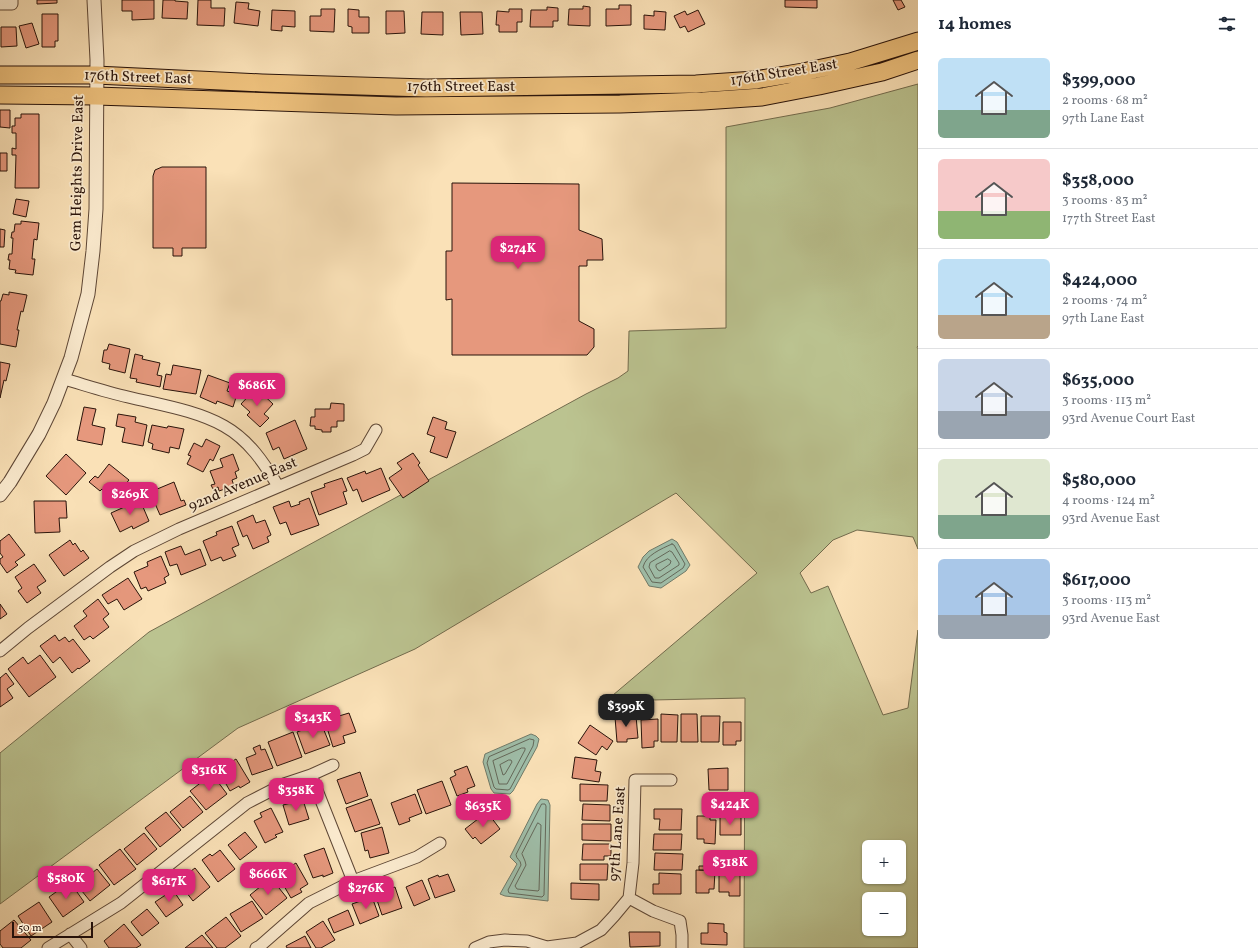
<!DOCTYPE html>
<meta charset="utf-8">
<style>
:root{--surface:#fff;--page:#f6f6f7;--text:#1f2937;--muted:#747a83;--line:#e0e1e3;--accent:#db2777}
body{margin:0;font-family:Vollkorn,serif;background:var(--page);color:var(--text);height:100vh;display:flex;flex-direction:column;font-size:15px;white-space:nowrap}
*{box-sizing:border-box;margin:0}
p{font-size:13px;color:var(--muted)}
.icon{flex:none;width:22px;height:22px;fill:none;stroke:currentColor;stroke-width:2;stroke-linecap:round;stroke-linejoin:round}
.map{position:relative;flex:1;overflow:hidden}
.side{display:flex;flex-direction:column;background:var(--surface);width:340px}
.side>*{flex:none}
.buttons{position:absolute;left:862px;top:840px;display:grid;gap:8px}
.buttons a{display:grid;place-items:center;width:44px;height:44px;border-radius:6px;background:var(--surface);box-shadow:0 1px 3px #0004;font-size:20px}
.scale{position:absolute;left:12px;bottom:10px;width:81px;box-sizing:border-box;padding-left:4px;border:2px solid #29130a;border-top:0;font-size:11px;line-height:14px;white-space:nowrap;color:#29130a;-webkit-text-stroke:3px #fcecd0;paint-order:stroke}
.price{position:absolute;translate:-50% -34px;padding:0 9px;border-radius:8px;background:var(--accent);color:#fff;font-size:13px;line-height:26px;filter:drop-shadow(0 1px 2px #0008)}
.price::after{content:'';position:absolute;left:50%;top:24px;width:12px;height:9px;margin-left:-6px;background:inherit;clip-path:polygon(0 0,100% 0,50% 100%)}
.price.current{background:#222;color:#fff}
ul{padding:0;list-style:none}
li{display:flex;align-items:center;gap:12px;height:100px;padding:0 20px}
li+li{border-top:1px solid var(--line)}
li span{display:grid;place-items:center;flex:none;width:112px;height:80px;border-radius:6px;color:#555}
li>.icon{margin-inline-start:auto}
span .icon{width:48px;height:48px;fill:#fffc;stroke-width:1}
li b{font-size:17px}
h2{display:flex;justify-content:space-between;align-items:center;height:48px;padding:0 20px;font-size:17px}
main{display:flex;flex:1;min-height:0}
.map>svg:first-child{display:block}
</style>
<main>
<div class="map">
<svg width="918" height="948" viewBox="0 0 918 948">
<rect width="100%" height="100%" fill="#fae1b7"/>
<filter id="stains"><feTurbulence type="fractalNoise" baseFrequency=".005" numOctaves="4"/><feColorMatrix values="0 0 0 0 .2 0 0 0 0 .09 0 0 0 0 .02 0 0 0 .5 -.17"/></filter>
<radialGradient id="worn" r=".72"><stop offset=".6" stop-color="#630" stop-opacity="0"/><stop offset="1" stop-color="#630" stop-opacity=".3"/></radialGradient>
<path fill="#bbc390" stroke="#726b4d" fill-rule="evenodd" d="M918,84V346L917,347L918,349V549L913,537L857,530L833,540L800,573L811,593L828,586L883,715L908,708L918,630V948H744L745,698L606,701L757,573L676,493L415,649L238,728L0,904V753L149,632L586,394L618,378L628,371L629,331L726,328V127L830,108ZM869,847H899V877H869ZM869,899H899V929H869Z"/>
<path fill="#9fbea9" stroke="#707a69" d="M672,539L677,542L690,565L686,571L661,588L649,586L638,567L643,557L649,551Z
M531,734L536,736L539,739L537,747L513,791L510,794L494,793L491,789L483,762L485,754Z
M541,799L548,800L550,805L548,901L505,896L500,894L517,864L510,857L537,804Z"/>
<g fill="none" stroke-linecap="round" stroke-linejoin="round">
<path stroke="#64685a" stroke-width="1" d="M672,544L674,545L685,564L683,568L661,583L652,582L643,567C646,555 661,549 672,544Z
M670,551L672,552L679,563V565L659,578H655L649,567L650,563Z
M668,559L671,561L670,564L660,571L658,570L656,567V565Z
M530,739L534,740L533,746L510,789L508,790L496,789L494,787L487,763L489,757Z
M522,748H525V750L507,784H499L493,761Z
M509,760H511L512,762L505,774L503,775L500,765Z
M542,804H545L546,806L544,895L542,897L509,893L508,890L521,865C521,860 516,859 516,855Z
M538,823L541,825L539,890L538,891L517,889L515,886L526,865L525,861L522,854Z"/>
</g>
<path fill="#e6987d" stroke="#29130a" d="M37,0H57V3L37,4Z
M122,0H154V19L132,20V11H122Z
M163,0H175V1L188,2L187,19L162,18Z
M198,0H211V8H225L224,26L197,25Z
M785,0H817V8L785,7Z
M893,0H901L905,7L898,10Z
M236,2L249,3L248,9L260,11L258,26L234,23Z
M619,5H631V25L606,26V9H619Z
M583,6L590,7V26L568,25L569,9H583Z
M547,7L558,8V21H553V27H530L531,10H547Z
M321,9H335L334,32L310,31V16H321Z
M348,9L359,10V17H369V33H352V27L348,26Z
M509,9H522V22H517V32H499V25H496L497,11L509,12Z
M272,10L295,11V27L282,26V31L271,30Z
M698,10L705,24L688,32L685,26L680,28L674,16L685,11L687,15Z
M386,11H404L405,33L386,34Z
M654,11L666,12L665,30L644,29V15L654,16Z
M422,12H443V35L421,34Z
M460,12H482L483,34L461,35Z
M42,14H58V41H55V47H42Z
M32,23L39,44L26,48L19,26Z
M1,27H16L17,46L1,47Z
M0,110H10V128L0,127Z
M21,114H39V188H15L16,155H12V148L16,149V133H12V126H15V118H21Z
M0,153H7V171H0Z
M162,167H206V248H182V256H173V248H153V176L155,170Z
M452,183L579,184V230L602,239L603,260H587V266H579V321L594,329V347L587,355H452V299L446,300V251H452Z
M16,199L29,201L26,217L13,214Z
M21,221L39,223L37,240L34,239L32,259H35L33,275L15,273L16,270L9,269L10,260H8L9,254H12L13,238H11L12,232H14L15,224H21Z
M0,229L5,230L4,247H0Z
M9,292L27,295L23,312L21,311L17,330H19L16,347L0,344V301H1L3,294L9,295Z
M109,344L130,349L125,373L109,369L110,364L102,362L104,350H107Z
M135,354L143,356L142,359L160,363L157,375L162,376L160,387L136,382L137,379L130,378Z
M0,362L10,364L6,381L4,380L0,398Z
M173,365L201,370L196,394L163,389L166,374L171,375Z
M208,375L230,383L227,391L237,394L233,407L217,401L216,404L200,397Z
M256,388L273,404L264,414L269,418L260,427L247,415L250,412L241,404Z
M331,403L344,404V421H337V427H331V432H322V430L315,429V426H310L311,417H315V409H330Z
M84,407L96,409L92,425L105,428L102,445L77,440Z
M118,414L136,417L135,422L147,425L143,446L122,442L125,428L116,426Z
M433,417L447,422L445,429L456,432L447,458L430,452L435,437L427,434Z
M295,420L307,449L284,459L279,447L273,450L266,433Z
M152,425L167,428L168,426L184,429L179,449L170,447L169,453L152,449L153,444L148,442Z
M206,439L220,446L213,461L210,459L203,472L187,464L191,456L188,455L194,443L202,447Z
M413,453L420,463L418,465L429,481L403,498L389,478L402,469L397,463Z
M66,454L86,473L66,495L46,476Z
M233,454L239,470L235,472L237,478L232,480L234,486L219,491L218,487L213,489L211,485L215,484L210,471L223,467L220,459Z
M109,464L129,480L114,498L102,489L100,491L89,482L95,476L98,478Z
M381,468L390,490L362,502L357,489L353,491L347,478L365,471L366,474Z
M342,478L347,491L343,492L347,504L319,515L311,492L325,487L324,484Z
M174,482L181,501L184,500L186,505L160,515L150,492Z
M309,498L319,525L291,535L286,522L280,524L273,507L289,501L291,507L300,504L299,502Z
M140,500L149,521L133,529L132,526L120,532L111,513Z
M34,501H66L67,518H59L60,532L35,533Z
M253,515L256,523L265,520L271,535L267,537L269,542L253,549L247,535L243,537L237,522Z
M232,526L239,545L232,548L236,556L223,561L221,557L211,561L203,541L217,535L216,532Z
M9,534L25,555L15,562L18,565L7,573L0,563V559L3,557L0,553V541Z
M70,540L73,545L75,543L81,552L83,550L89,558L64,576L49,555Z
M181,546L185,555L200,549L206,565L181,575L177,564L170,566L165,552Z
M161,556L169,575L164,578L166,583L148,591L146,587L141,589L134,572L148,566L147,562Z
M34,564L46,581L37,587L41,593L27,603L18,591L22,588L15,577Z
M128,578L142,599L124,610L117,599L108,604L102,595Z
M98,599L109,614L103,619L109,627L93,639L90,636L84,640L74,626L87,616L83,611Z
M0,604L7,614L0,619Z
M55,635L59,641L65,637L69,642L73,639L90,661L79,669L78,668L72,673L60,657L53,663L40,646Z
M40,655L56,677L29,697L8,669L23,657L28,664Z
M6,673L14,684L7,689L13,698L0,707V678Z
M337,710L339,716L349,713L356,732L343,736L345,743L333,747L323,715Z
M661,714L678,715L677,742H661Z
M681,714H697L698,742H681Z
M636,716L638,738L627,739V742H617L615,717Z
M701,716H720L719,742H701Z
M658,719V741H654V747L642,748L641,720Z
M723,722H741V741H736V745H723Z
M321,723L330,745L305,754L297,732Z
M590,725L613,741L607,750L602,746L596,755L578,743Z
M293,732L302,757L277,766L268,742Z
M260,745L261,750L265,749L273,768L252,775L246,758L256,754L253,748Z
M575,757L597,760L595,771L601,772L599,782L572,778Z
M236,759L250,782L240,788L239,786L230,791L218,770Z
M467,766L475,786L467,789L468,792L457,796L450,778L456,775L454,771Z
M728,768V790H709L708,769Z
M360,772L368,796L346,804L337,780Z
M212,774L227,794L206,810L190,791Z
M442,781L451,805L426,814L417,790Z
M580,784L608,785L607,801H580Z
M415,794L422,813L409,818L410,821L399,825L391,803Z
M190,796L203,812L183,828L170,812Z
M371,799L380,824L355,832L346,808Z
M303,800L309,819L289,825L283,805Z
M583,804L610,805V821L582,820Z
M271,808L283,832L275,835L277,837L265,843L254,821L262,817L260,813Z
M654,809H682L681,830H659L660,819H654Z
M166,812L181,830L160,847L145,828Z
M487,812L500,829L481,844L475,837L473,839L465,829Z
M697,816H710V820H716L715,844L704,843V839H697Z
M720,816L741,817V835H720Z
M582,824H611V841L582,840Z
M382,827L389,853L370,858L368,850L365,851L361,833Z
M245,832L257,847L240,860L228,845Z
M144,833L157,849L137,865L124,849Z
M654,834H682L681,850H653Z
M583,844H611V856H604V860H582Z
M324,848L333,873L323,877V875L313,878L304,855Z
M120,849L136,869L114,885L99,865Z
M220,850L235,869L218,882L202,860L210,854L212,856Z
M655,853L683,854L682,870H654Z
M296,863L308,884L300,889L302,892L291,898L277,874Z
M580,864H608L607,880H580Z
M699,866H712V870H699Z
M195,868L210,887L193,901L176,879L185,872L187,874Z
M97,869L110,885L90,901L77,885Z
M696,870L715,871L714,889H709V893H696Z
M659,873L681,874V894H653V884H659Z
M448,874L455,891L435,898L428,879L438,875L439,877Z
M719,874H740V896H729V892H719Z
M271,878L287,898L266,915L250,895Z
M422,880L430,899L414,906L406,887Z
M70,882L84,902L63,917L49,897Z
M571,883L599,884V900L571,899Z
M395,887L402,908L382,915L375,894Z
M173,890L183,905L166,917L155,902Z
M372,897L379,916L360,924L352,904Z
M252,901L263,918L241,932L230,914Z
M39,902L52,922L31,936L18,916Z
M147,909L159,923L142,936L131,922Z
M348,910L354,925L334,933L328,919Z
M226,917L241,936L225,948H217L205,933Z
M14,920L31,940L21,948H3L0,944V931Z
M323,921L335,940L321,948H316L306,932Z
M708,923L724,924V932L727,933V945L701,944V933H708Z
M124,924L141,945L136,948H109L104,941Z
M629,932H660V946L630,947Z
M202,935L213,948H185Z
M305,936L311,948H287L286,946Z"/>
<g fill="none" stroke-linecap="round" stroke-linejoin="round">
<g stroke="#5d4635" stroke-width="13">
<path id="minor" d="M0,4H12V0
M64,379C85,385 106,392 128,397C160,405 195,410 224,426C249,440 264,463 278,486
M0,651L28,628L110,567L134,551L179,529L353,455L365,449L376,430
M311,775L353,881
M629,898L633,863L635,780H671
M629,898L653,911L680,921L682,935V948
M70,934L81,948
M48,948L121,903L247,803L284,784L311,775L333,765
M256,948L260,946L309,903L353,881L417,857L440,843
M475,948L489,942L505,940L527,941L547,947L577,943L601,930L614,916L629,898"/>
</g>
<g stroke="#5d4635" stroke-width="15">
<path id="tertiary" d="M0,495L10,482L39,434L54,403L71,358L88,294L93,251L96,209L97,60L94,0"/>
</g>
<g stroke="#29130a" stroke-width="19">
<path id="primary" d="M0,75H96L262,83L426,88L696,84L755,80L803,72L850,62L918,41
M0,95L96,96L396,106L620,104L703,101L762,97L819,86L882,72L918,60"/>
</g>
<use href="#minor" stroke="#fcecd0" stroke-width="11"/>
<use href="#tertiary" stroke="#fcecd0" stroke-width="13"/>
<use href="#primary" stroke="#edc07c" stroke-width="17"/>
</g>
<g text-anchor="middle" dominant-baseline="central" stroke-width="3.5" stroke-linejoin="round" paint-order="stroke">
<g font-size="15" fill="#29130a" stroke="#fcecd0">
<text transform="translate(784 73) rotate(-9)">176th Street East</text>
<text transform="translate(138 78) rotate(2)">176th Street East</text>
<text x="461" y="87">176th Street East</text>
<text transform="translate(78 173) rotate(-89)">Gem Heights Drive East</text>
<text transform="translate(243 485) rotate(-23)">92nd Avenue East</text>
<text transform="translate(618 834) rotate(-86)">97th Lane East</text>
</g>
</g>
<rect width="100%" height="100%" filter="url(#stains)"/>
<rect width="100%" height="100%" fill="url(#worn)"/>
</svg>
<div class="buttons">
<a>+</a>
<a>−</a>
</div>
<div class="scale">50 m</div>
<b class="price" style="left:518px;top:270px">$274K</b>
<b class="price" style="left:257px;top:407px">$686K</b>
<b class="price" style="left:130px;top:516px">$269K</b>
<b class="price current" style="left:626px;top:728px">$399K</b>
<b class="price" style="left:313px;top:739px">$343K</b>
<b class="price" style="left:209px;top:792px">$316K</b>
<b class="price" style="left:296px;top:812px">$358K</b>
<b class="price" style="left:730px;top:826px">$424K</b>
<b class="price" style="left:483px;top:828px">$635K</b>
<b class="price" style="left:730px;top:884px">$318K</b>
<b class="price" style="left:268px;top:896px">$666K</b>
<b class="price" style="left:66px;top:900px">$580K</b>
<b class="price" style="left:169px;top:903px">$617K</b>
<b class="price" style="left:366px;top:910px">$276K</b>
</div>
<section class="side">
<h2>14 homes<svg class="icon" aria-label="filters" viewBox="0 0 24 24"><path d="M4 7h16M4 17h16"/><circle cx="9" cy="7" r="2"/><circle cx="15" cy="17" r="2"/></svg></h2>
<ul>
<li><span style="background:linear-gradient(#bfe0f5 65%,#7fa58c 0)"><svg class="icon" aria-label="home" viewBox="0 0 24 24"><path d="M3 11l9-7 9 7M6 9v11h12V9"/></svg></span><div><b>$399,000</b><p>2 rooms · 68 m²</p><p>97th Lane East</p></div></li>
<li><span style="background:linear-gradient(#f6c9c9 65%,#8fb573 0)"><svg class="icon" aria-label="home" viewBox="0 0 24 24"><path d="M3 11l9-7 9 7M6 9v11h12V9"/></svg></span><div><b>$358,000</b><p>3 rooms · 83 m²</p><p>177th Street East</p></div></li>
<li><span style="background:linear-gradient(#bfe0f5 70%,#b9a48a 0)"><svg class="icon" aria-label="home" viewBox="0 0 24 24"><path d="M3 11l9-7 9 7M6 9v11h12V9"/></svg></span><div><b>$424,000</b><p>2 rooms · 74 m²</p><p>97th Lane East</p></div></li>
<li><span style="background:linear-gradient(#c9d6e8 65%,#9aa5b1 0)"><svg class="icon" aria-label="home" viewBox="0 0 24 24"><path d="M3 11l9-7 9 7M6 9v11h12V9"/></svg></span><div><b>$635,000</b><p>3 rooms · 113 m²</p><p>93rd Avenue Court East</p></div></li>
<li><span style="background:linear-gradient(#dfe7d0 70%,#7fa58c 0)"><svg class="icon" aria-label="home" viewBox="0 0 24 24"><path d="M3 11l9-7 9 7M6 9v11h12V9"/></svg></span><div><b>$580,000</b><p>4 rooms · 124 m²</p><p>93rd Avenue East</p></div></li>
<li><span style="background:linear-gradient(#a9c7e8 70%,#9aa5b1 0)"><svg class="icon" aria-label="home" viewBox="0 0 24 24"><path d="M3 11l9-7 9 7M6 9v11h12V9"/></svg></span><div><b>$617,000</b><p>3 rooms · 113 m²</p><p>93rd Avenue East</p></div></li>
</ul>
</section>
</main>
